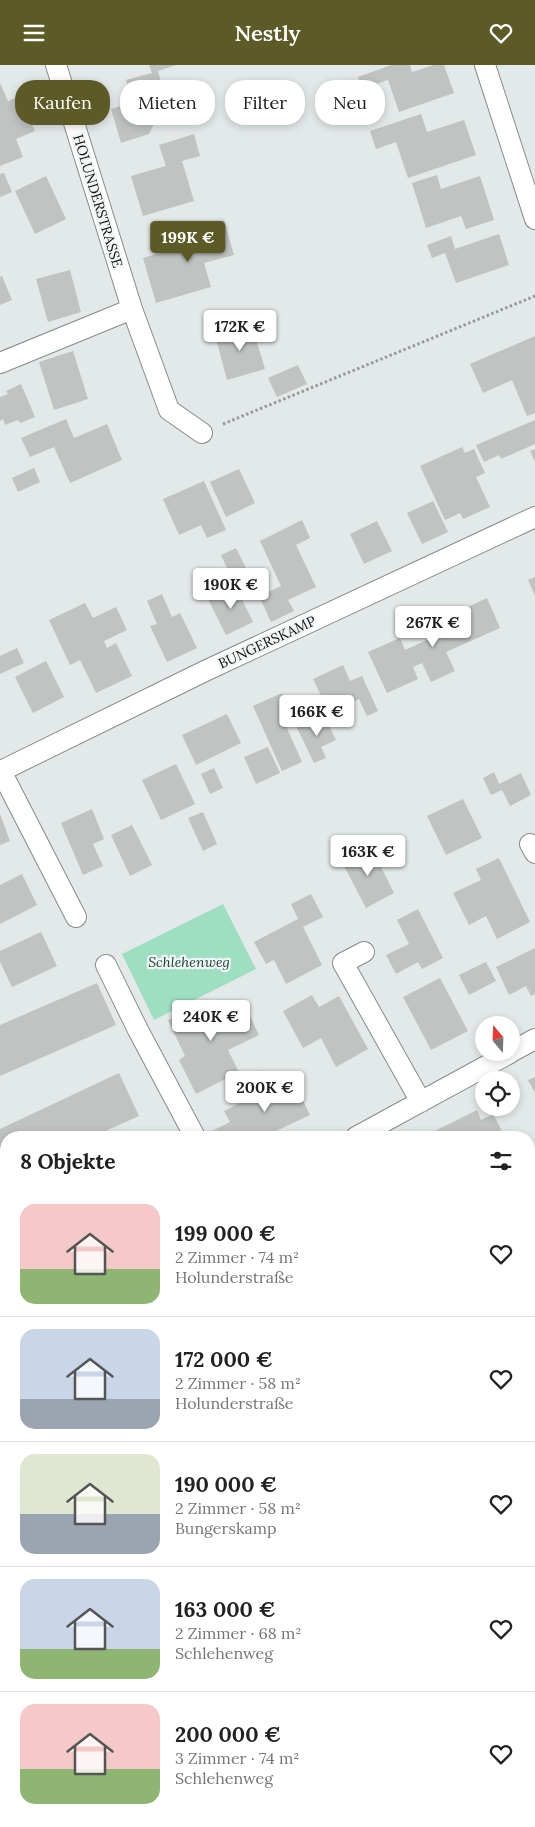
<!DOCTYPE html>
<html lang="de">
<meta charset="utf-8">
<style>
:root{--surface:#fff;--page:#f6f6f6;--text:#222;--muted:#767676;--line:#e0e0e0;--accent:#5c5b27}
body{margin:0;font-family:Lora,serif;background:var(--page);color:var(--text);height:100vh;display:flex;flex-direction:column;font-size:19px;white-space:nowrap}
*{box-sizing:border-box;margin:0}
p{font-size:16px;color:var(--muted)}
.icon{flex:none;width:28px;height:28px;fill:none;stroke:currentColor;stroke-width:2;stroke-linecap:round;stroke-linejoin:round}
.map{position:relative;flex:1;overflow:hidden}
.details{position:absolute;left:0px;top:1066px;width:535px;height:696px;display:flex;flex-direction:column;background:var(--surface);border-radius:20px 20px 0 0;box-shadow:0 2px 8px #0003}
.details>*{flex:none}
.hud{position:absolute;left:15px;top:15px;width:505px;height:45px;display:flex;gap:10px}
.needle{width:32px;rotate:341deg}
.controls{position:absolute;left:475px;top:951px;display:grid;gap:10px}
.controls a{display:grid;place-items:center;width:45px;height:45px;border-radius:50%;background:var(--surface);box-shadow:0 2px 8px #0003;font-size:25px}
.price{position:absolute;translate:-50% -42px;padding:0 11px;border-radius:5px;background:#fff;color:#222;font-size:16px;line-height:32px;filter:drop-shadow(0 1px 2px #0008)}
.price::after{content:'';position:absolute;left:50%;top:30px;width:15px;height:11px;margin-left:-8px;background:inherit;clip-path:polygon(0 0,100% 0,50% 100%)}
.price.active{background:var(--accent);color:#fff}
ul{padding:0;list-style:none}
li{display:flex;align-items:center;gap:15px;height:125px;padding:0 20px}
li+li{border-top:1px solid var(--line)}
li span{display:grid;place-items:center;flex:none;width:140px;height:100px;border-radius:15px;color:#555}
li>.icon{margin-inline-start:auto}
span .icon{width:60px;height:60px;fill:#fffc;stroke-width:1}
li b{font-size:21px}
h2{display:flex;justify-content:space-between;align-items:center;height:60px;padding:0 20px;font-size:21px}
.chip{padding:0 18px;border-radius:20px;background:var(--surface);box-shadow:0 2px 8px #0003;font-size:18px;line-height:45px}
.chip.active{background:var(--accent);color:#fff}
header{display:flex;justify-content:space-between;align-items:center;height:65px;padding:0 20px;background:var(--accent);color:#fff;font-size:22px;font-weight:600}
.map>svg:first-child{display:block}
</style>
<header><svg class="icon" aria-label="menu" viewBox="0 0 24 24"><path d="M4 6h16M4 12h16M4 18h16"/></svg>Nestly<svg class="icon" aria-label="heart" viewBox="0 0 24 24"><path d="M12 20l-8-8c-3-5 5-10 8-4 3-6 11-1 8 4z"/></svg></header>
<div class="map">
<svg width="535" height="1762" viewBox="0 0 535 1762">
<rect width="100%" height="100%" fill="#e3e8e8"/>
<path fill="#9edfc1" d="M223,839L256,904L154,955L122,889Z"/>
<path fill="#bfc3c2" d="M149,0H176L158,6L166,35L149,69L121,78L111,44L123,40L130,29L126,15L152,8Z
M391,0H410L412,7L434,0H444L454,28L399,47L388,15L362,24L358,12Z
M0,18L8,36L20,31L35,66L16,74L23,92L0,101Z
M421,49L427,67L464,55L476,90L408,113L396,77L376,84L370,66Z
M194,69L200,91L182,96L194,136L143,151L131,111L166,101L159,80Z
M4,108L12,127L0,132V109Z
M437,110L441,124L480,111L494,155L466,164L461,151L426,163L412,118Z
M46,111L66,154L35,169L15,126Z
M224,155L234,190L204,198L211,222L156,238L143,193L194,178L191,165Z
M499,169L509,200L456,218L445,188L432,193L427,180L451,171L455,184Z
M70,205L81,247L48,257L36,214Z
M2,211L12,235L0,240V212Z
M252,260L265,304L227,315L215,270Z
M535,271V348L527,351L512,315L483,328L470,299Z
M73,286L88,334L54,345L39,297Z
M298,300L307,319L277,332L268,313Z
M21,319L35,352L20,358L18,355L5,360L3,354L0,356V332L8,329L6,326Z
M66,354L74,373L107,359L122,395L70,418L54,382L30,392L21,373Z
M535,355V379L501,394L499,390L484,397L476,380Z
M462,382L465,388L474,384L485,408L476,412L490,442L463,454L460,448L445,455L420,401Z
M535,384V397L530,386Z
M34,403L40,417L18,427L12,413Z
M239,404L255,438L226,452L210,417Z
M204,416L226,465L207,473L201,460L179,470L163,434Z
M433,436L448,467L422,479L407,448Z
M302,455L310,473L296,480L316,522L288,535L294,546L271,557L259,531L281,521L260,476Z
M377,456L392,486L364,499L350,469Z
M236,483L251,513L235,520L221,490Z
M535,512V531L528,515Z
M235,520L253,557L226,570L208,534Z
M162,529L172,552L180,548L197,583L167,597L150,561L157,559L147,536Z
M487,533L500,563L446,587L455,606L431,617L422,598L413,602L418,614L387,628L368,587L400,573L405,585L447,566L442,554Z
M85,538L93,553L116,542L127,565L104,576L107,583L116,578L132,611L96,628L80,595L70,600L49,555Z
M17,583L24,598L0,609V591Z
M46,596L64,632L33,648L15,612Z
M343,600L350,616L362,611L378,646L367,651L359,634L329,647L313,614Z
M282,628L295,657L286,661L302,697L282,706L253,641Z
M227,649L241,678L196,700L182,670Z
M324,650L336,675L321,682L326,693L314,698L297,663Z
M268,682L280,708L256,719L244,692Z
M176,699L195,739L161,755L142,715Z
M214,703L223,723L210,729L201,709Z
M494,707L499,719L521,708L531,730L510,741L502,725L491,730L483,713Z
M463,734L482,773L446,790L427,751Z
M92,744L104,774L93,779L103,801L83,810L61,758Z
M203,747L217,779L203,786L188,753Z
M0,749L10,776L0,780Z
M132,760L152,800L130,811L111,770Z
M371,782L394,828L366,843L342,797Z
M499,793L530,857L497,874L486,851L469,860L453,828L481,815L476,804Z
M22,809L37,840L0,859V820Z
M311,829L323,852L303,862L322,900L286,919L274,895L266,899L254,877L298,854L291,839Z
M418,844L443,893L422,904L418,897L396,909L386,890L409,879L397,855Z
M41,867L57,901L12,922L0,897V886Z
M535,883V929L531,931L526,921L509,930L496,902Z
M486,897L496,916L469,930L459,910Z
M440,913L468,966L431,985L403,932Z
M97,918L116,960L0,1011V960Z
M312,930L319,942L339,931L368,984L336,1002L321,973L303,983L283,946Z
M242,935L259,970L228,985L239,1007L196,1029L179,995L185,991L168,955L206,936L212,950Z
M259,1005L265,1017L244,1027L238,1015Z
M119,1008L139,1051L92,1072H6V1104L0,1091V1064Z
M535,1012V1028L528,1015Z
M292,1013L310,1050L263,1072H213L210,1067L230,1057L224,1046L248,1034L250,1038L270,1028L268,1024Z
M477,1045L481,1055L493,1049L505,1072H423Z
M535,1266V1306L533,1307L529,1299V1269Z
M0,1450L6,1466V1469L0,1472Z
M529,1478L535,1489V1544L529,1548Z
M6,1494V1533L0,1535V1496Z
M0,1595L6,1609V1618L0,1620Z"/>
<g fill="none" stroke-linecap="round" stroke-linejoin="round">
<g stroke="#868b8b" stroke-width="22">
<path id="street" d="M56,0L132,244L169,345L202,368
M485,0L535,154
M0,298L132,244
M0,705L1,706L205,606L535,452
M1,706L76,852
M530,779L535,788
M364,887L343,898L421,1037
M106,900L138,965L195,1072
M511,987L535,974
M356,1072L510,988
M529,1379L535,1376
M0,1663L6,1660"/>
</g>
<g stroke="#868b8b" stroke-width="29">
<path id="primary" d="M0,1333L6,1349
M138,1756L139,1762"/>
</g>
<path stroke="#979a9a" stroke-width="3" stroke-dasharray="2.5 2.5" stroke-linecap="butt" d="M223,359L535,231"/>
<use href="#street" stroke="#fff" stroke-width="20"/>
<use href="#primary" stroke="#fff" stroke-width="28"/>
</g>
<g text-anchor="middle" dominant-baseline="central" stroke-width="4.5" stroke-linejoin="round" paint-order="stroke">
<g font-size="14" fill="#0f1010" stroke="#f0f5f6">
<text transform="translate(98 136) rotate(73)">HOLUNDERSTRASSE</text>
<text transform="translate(267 577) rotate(-25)">BUNGERSKAMP</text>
</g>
<g font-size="14" font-style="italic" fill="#1c4634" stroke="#f0f5f6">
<text x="189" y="897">Schlehenweg</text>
</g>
</g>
</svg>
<div class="controls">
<a><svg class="needle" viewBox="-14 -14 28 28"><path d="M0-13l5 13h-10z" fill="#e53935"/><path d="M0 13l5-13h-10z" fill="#767676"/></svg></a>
<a><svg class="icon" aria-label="locate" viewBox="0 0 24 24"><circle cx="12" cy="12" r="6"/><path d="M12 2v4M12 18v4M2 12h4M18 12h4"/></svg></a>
</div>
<b class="price active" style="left:188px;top:198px">199K €</b>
<b class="price" style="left:240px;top:287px">172K €</b>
<b class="price" style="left:231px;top:545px">190K €</b>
<b class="price" style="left:433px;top:583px">267K €</b>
<b class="price" style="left:317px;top:672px">166K €</b>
<b class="price" style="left:368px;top:812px">163K €</b>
<b class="price" style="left:211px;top:977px">240K €</b>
<b class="price" style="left:265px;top:1048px">200K €</b>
<div class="hud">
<a class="chip active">Kaufen</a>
<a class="chip">Mieten</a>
<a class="chip">Filter</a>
<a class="chip">Neu</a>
</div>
<section class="details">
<h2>8 Objekte<svg class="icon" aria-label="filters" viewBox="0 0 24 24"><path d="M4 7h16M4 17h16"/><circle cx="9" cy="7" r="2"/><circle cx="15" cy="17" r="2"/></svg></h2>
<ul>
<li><span style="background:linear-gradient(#f6c9c9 65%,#8fb573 0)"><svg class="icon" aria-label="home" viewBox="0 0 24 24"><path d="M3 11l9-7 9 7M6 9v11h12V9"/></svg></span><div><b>199 000 €</b><p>2 Zimmer · 74 m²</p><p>Holunderstraße</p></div><svg class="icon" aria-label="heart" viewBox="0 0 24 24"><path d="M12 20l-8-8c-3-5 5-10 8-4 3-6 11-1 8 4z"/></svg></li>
<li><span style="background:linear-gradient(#c9d6e8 70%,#9aa5b1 0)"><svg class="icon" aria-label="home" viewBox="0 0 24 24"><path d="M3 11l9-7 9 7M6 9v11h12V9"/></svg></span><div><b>172 000 €</b><p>2 Zimmer · 58 m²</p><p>Holunderstraße</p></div><svg class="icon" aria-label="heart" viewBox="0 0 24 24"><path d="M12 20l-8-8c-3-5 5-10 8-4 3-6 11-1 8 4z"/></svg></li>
<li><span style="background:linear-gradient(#dfe7d0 60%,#9aa5b1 0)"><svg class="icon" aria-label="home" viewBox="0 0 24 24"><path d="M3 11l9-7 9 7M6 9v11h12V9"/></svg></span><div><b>190 000 €</b><p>2 Zimmer · 58 m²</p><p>Bungerskamp</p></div><svg class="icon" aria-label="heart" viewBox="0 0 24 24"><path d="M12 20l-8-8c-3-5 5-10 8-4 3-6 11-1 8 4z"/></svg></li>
<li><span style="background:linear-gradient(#c9d6e8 70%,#8fb573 0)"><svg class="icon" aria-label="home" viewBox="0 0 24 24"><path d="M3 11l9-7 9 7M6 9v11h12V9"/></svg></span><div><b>163 000 €</b><p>2 Zimmer · 68 m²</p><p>Schlehenweg</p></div><svg class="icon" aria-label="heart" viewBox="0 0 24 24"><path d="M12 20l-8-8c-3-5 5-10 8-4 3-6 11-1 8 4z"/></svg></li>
<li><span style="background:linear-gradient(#f6c9c9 65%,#8fb573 0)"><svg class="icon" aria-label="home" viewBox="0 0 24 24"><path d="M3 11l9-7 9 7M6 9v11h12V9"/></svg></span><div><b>200 000 €</b><p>3 Zimmer · 74 m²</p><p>Schlehenweg</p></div><svg class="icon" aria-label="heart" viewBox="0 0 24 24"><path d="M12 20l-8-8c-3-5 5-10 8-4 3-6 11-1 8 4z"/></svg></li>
</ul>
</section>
</div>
